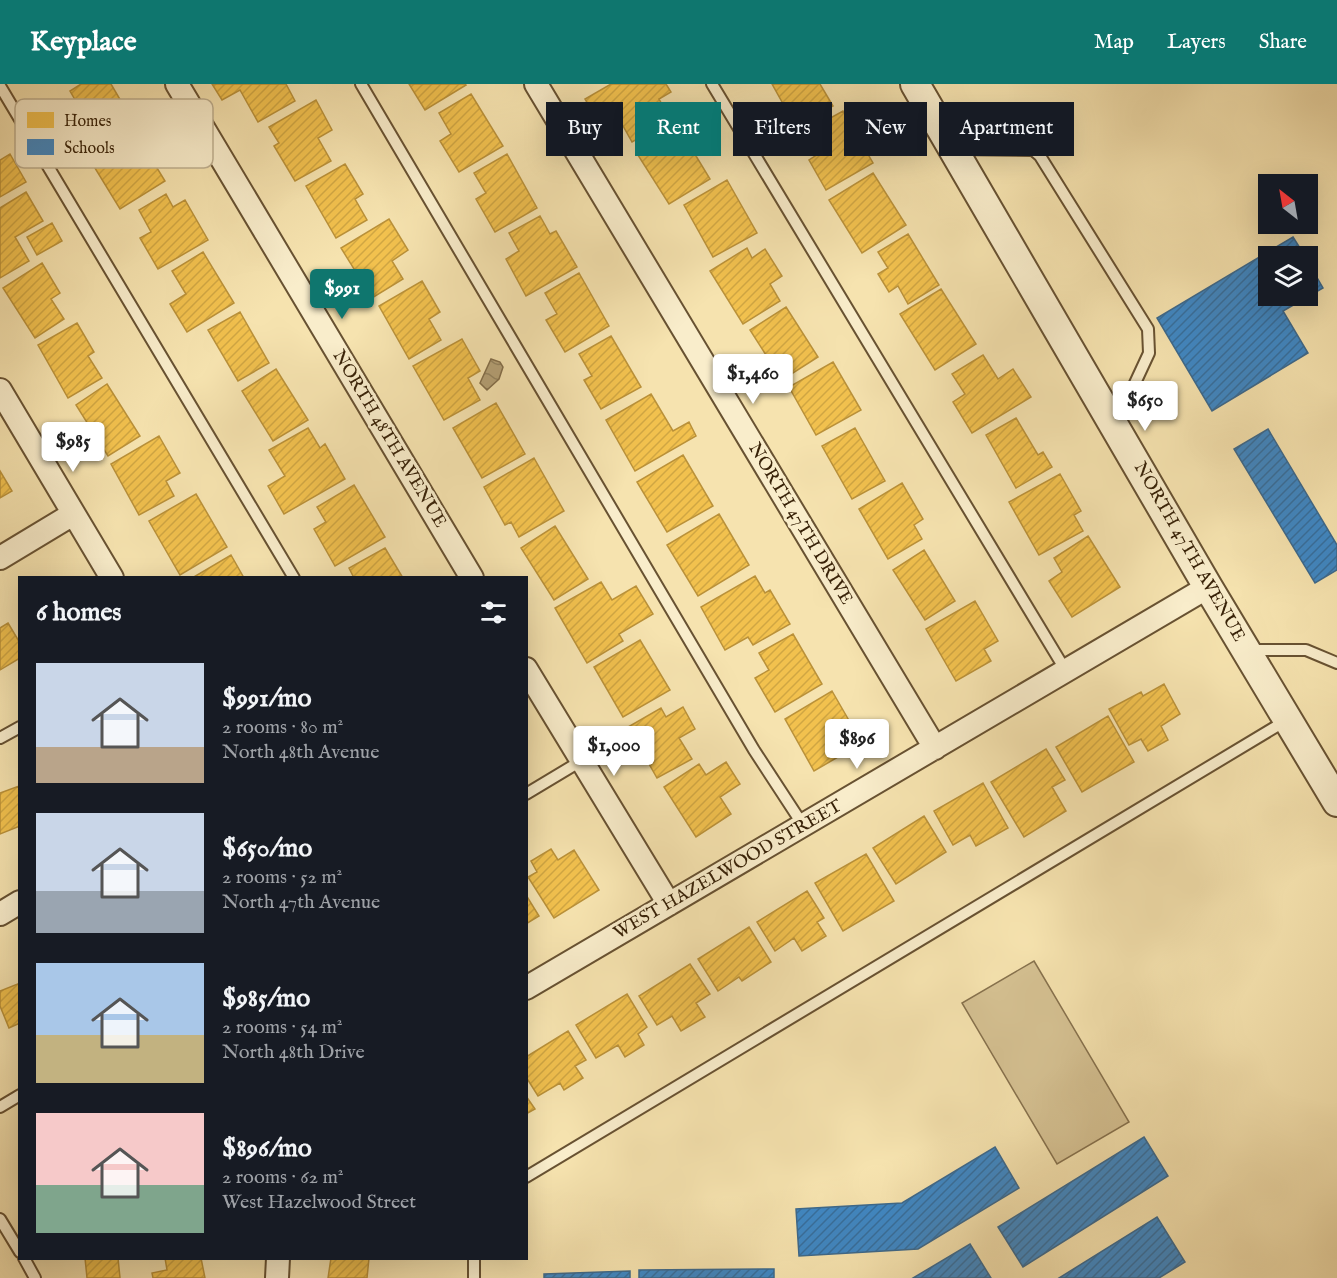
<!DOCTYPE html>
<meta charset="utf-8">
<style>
:root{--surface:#171b24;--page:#20242c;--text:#f1f3f6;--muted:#9ea1a6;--accent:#0f766e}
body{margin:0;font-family:"IM FELL English",serif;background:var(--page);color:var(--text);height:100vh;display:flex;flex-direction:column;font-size:22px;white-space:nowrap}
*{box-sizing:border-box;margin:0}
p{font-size:20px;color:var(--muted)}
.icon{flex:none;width:33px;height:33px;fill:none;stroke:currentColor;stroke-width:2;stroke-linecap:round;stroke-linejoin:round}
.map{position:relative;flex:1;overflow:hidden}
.panel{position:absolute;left:18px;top:492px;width:510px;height:684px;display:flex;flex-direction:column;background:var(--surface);border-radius:0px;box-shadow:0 6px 24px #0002}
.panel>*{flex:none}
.hud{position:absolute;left:546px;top:18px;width:570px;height:54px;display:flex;gap:12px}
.needle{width:39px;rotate:329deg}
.controls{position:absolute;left:1258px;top:90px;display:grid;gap:12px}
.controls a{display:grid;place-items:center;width:60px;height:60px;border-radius:0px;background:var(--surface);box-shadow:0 6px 24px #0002;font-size:30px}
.price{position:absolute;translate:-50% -51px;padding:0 14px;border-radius:6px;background:#fff;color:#222;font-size:20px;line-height:39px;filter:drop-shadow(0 2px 3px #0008)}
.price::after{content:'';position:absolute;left:50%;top:36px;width:18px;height:14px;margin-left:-9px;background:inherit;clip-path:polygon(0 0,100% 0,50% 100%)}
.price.on{background:var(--accent);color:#fff}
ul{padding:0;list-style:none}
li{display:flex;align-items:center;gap:18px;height:150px;padding:0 18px}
li span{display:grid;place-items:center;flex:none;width:168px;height:120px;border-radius:0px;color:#555}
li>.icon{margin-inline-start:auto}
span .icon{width:72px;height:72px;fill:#fffc;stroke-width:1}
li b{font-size:26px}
h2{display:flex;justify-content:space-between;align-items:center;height:72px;padding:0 18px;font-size:26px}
.tag{padding:0 21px;border-radius:0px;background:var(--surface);box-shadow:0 6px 24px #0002;font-size:21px;line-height:54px}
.tag.on{background:var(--accent);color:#fff}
header{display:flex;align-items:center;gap:36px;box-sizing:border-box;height:84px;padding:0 30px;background:var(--accent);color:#fff}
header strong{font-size:28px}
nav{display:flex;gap:33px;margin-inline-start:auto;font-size:21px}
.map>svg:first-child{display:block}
</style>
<header>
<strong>Keyplace</strong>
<nav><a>Map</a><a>Layers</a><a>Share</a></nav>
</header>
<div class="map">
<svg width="1337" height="1194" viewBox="0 0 1337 1194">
<defs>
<pattern id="water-waves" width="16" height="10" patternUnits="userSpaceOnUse" patternTransform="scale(1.5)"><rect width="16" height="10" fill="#b5a176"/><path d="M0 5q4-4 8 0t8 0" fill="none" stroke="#94835f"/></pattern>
<pattern id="homes-hatch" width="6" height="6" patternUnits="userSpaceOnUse" patternTransform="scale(1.5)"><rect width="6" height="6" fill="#f2c14e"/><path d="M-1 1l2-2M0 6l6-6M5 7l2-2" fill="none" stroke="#d0a643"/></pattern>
<pattern id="schools-hatch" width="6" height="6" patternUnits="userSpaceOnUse" patternTransform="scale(1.5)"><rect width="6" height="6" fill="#3f88c5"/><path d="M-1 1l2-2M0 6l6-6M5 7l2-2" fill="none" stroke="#366f9e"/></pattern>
</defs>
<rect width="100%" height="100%" fill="#f6e3af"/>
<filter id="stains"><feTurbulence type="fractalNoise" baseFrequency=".00333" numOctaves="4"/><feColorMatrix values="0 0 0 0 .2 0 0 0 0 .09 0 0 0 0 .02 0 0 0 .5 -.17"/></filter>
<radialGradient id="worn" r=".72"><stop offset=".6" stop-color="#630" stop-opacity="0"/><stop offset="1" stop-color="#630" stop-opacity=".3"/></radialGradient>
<path fill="#d6c293" stroke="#87724e" stroke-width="1.5" d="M1034,877L1129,1038L1057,1080L962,919Z"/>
<path fill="url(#water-waves)" stroke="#836e4a" stroke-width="1.5" d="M491,275L500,278L503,283L499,295L487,306L480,299Z"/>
<path fill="url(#homes-hatch)" stroke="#ba9139" stroke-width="1.5" d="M81,0H111L132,36L92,60L76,32L82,28L70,7Z
M212,0H286L295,17L258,38L240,6L222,16Z
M409,0H465L466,1L425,26Z
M611,0H666L671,8L659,15L671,36L632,58L613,24L596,34L585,15Z
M772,0H820L833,22L796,43Z
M471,10L503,62L459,88L440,57L451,50L439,29Z
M316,16L332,46L318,54L331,77L295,97L274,62L279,59L269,43Z
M843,27L873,79L826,106L809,76L818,70L805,48Z
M693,33L711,63L696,72L710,95L669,120L636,68Z
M135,48L165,97L120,125L90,76Z
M10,70L26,98L0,113V76Z
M507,70L537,124L495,148L476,115L486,109L474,89Z
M345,80L363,110L355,115L367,136L336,154L306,102Z
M873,89L906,141L862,169L829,116Z
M727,96L757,149L713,173L684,121Z
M26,108L43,137L15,153L29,177L0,194V124Z
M166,110L173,123L185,116L208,156L158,185L140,154L151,148L139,126Z
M540,132L550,150L556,147L577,183L526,212L506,175L519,167L509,149Z
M389,135L408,166L392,177L403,195L372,214L341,164Z
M52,139L62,157L37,171L27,153Z
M908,150L939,201L908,220L898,202L889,208L878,190L888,184L878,168Z
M747,164L752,174L765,165L782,192L770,200L780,217L743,240L710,187Z
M203,168L234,219L187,248L170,220L186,210L172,187Z
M42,179L60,209L51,215L64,235L35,254L3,204Z
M579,189L609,242L565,268L546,236L557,230L545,209Z
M422,197L440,228L429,235L441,256L409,275L379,222Z
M941,205L976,260L935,286L900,230Z
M786,223L818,273L782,296L750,246Z
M240,228L269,279L238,297L208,246Z
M77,239L94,268L88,272L102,294L68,314L38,261Z
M611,252L641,303L601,325L584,296L592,292L579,270Z
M462,255L480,287L468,294L480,316L444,336L413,282Z
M983,271L998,295L1013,285L1031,313L972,349L953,318L965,310L952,290Z
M833,278L861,326L816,351L789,303Z
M276,285L308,336L273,357L242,307Z
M107,300L140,352L108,372L76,321Z
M651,310L673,347L689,338L696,352L635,387L606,336Z
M496,319L525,370L482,394L453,344Z
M1016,334L1038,371L1043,368L1052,383L1016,404L986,351Z
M308,344L320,364L325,360L345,395L284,430L268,402L285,392L269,366Z
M855,344L885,397L852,415L822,362Z
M159,352L180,389L166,397L174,412L139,431L111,380Z
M683,371L713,422L667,448L637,398Z
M534,374L564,427L519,453L511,438L505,441L484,403Z
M0,387L12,407L0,414Z
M1060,390L1081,427L1074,431L1083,447L1039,471L1009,418Z
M902,399L923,435L914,441L922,455L888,475L859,425Z
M354,401L385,453L335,482L314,445L326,438L317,423Z
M196,410L227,463L180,491L149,437Z
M719,430L749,481L698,512L667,461Z
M555,442L588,495L554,516L521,464Z
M1088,452L1120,503L1072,533L1049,497L1062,488L1054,474Z
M385,464L403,494H354L349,484Z
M924,466L955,517L925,536L893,486Z
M231,471L244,494H192Z
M755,492L765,509L770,506L790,540L753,561L748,553L725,566L701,523Z
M601,498L612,516L636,502L653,530L619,550L623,557L587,579L555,524Z
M975,517L998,557L984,565L991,577L956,597L926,545Z
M8,539L20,559V574L0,586V544Z
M793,550L822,600L775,628L755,594L769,586L759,569Z
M640,556L670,606L623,633L594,583Z
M1164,600L1180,630L1161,642L1168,656L1148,667L1141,655L1129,661L1109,625L1141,608L1143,612Z
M832,607L862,659L814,687L785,635Z
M683,623L695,645L679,654L692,675L657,694L628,643L661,624L666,633Z
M1108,632L1134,678L1082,708L1056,663Z
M1046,665L1065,696L1052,703L1066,727L1024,753L991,698Z
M726,678L740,700L720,713L731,730L696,753L664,703L699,680L706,691Z
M983,699L1008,744L976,762L970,751L953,761L934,727Z
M19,702L20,742L0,750V709Z
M924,732L946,768L896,800L873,764Z
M551,765L558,776L574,766L599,806L554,834L528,793L537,788L531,777Z
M866,770L894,817L843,847L815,799Z
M807,807L824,834L817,838L826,852L802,867L794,854L775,867L757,838Z
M526,811L539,832L526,840Z
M749,843L771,878L742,897L739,893L718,907L698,875Z
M690,880L710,910L696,919L705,933L681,947L672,932L657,941L639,912Z
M20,899V939L9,944L0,922V907Z
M627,910L647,943L638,950L644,961L625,973L618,961L596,974L576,941Z
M568,947L586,976L575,982L583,994L564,1006L560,999L538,1012L526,993V973Z
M526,1012L535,1025L526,1030Z
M85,1174H118L120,1194H87Z
M165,1174H201L205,1194H153L152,1189L167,1186Z
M331,1174H369L367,1194H328Z"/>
<path fill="url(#schools-hatch)" stroke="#3d698c" stroke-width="1.5" d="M1293,153L1305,172H1269V212H1308V178L1323,204L1283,227L1308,269L1212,327L1157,234Z
M1268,345L1337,461V486L1315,499L1234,365Z
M1144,1053L1168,1092L1023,1183L998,1143Z
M995,1063L1019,1104L918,1165L799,1172L796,1125L902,1119Z
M1157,1133L1185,1178L1159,1194H1059Z
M970,1160L991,1194H913Z
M774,1185V1194H639V1186Z
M630,1187V1194H544V1190Z"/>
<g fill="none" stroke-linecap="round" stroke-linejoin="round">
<g stroke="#685232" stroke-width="14">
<path id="service" d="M361,0L754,666L803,741
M712,0L1066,587
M0,2L294,494
M956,65L1033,66L1040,72L1148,245L1149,269L1116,340
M1249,566H1306L1337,579
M0,654L20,643
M526,710L581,677
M0,1023L20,1011
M526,1093L1287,636
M0,1135L20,1168
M24,1174L35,1194
M474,1174V1194"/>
</g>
<g stroke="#685232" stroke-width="26">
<path id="minor" d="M177,0L472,494
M536,0L935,664
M0,306L112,494
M0,474L73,430
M526,585L669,820
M0,830L20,818
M526,904L1208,503
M277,1194L278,1174"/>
</g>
<g stroke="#685232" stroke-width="32">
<path id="tertiary" d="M915,0L1208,503L1337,718"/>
</g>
<use href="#service" stroke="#f9edcb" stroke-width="10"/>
<use href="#minor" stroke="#f9edcb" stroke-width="22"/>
<use href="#tertiary" stroke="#f9edcb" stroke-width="28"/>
</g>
<g text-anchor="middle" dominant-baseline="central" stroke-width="6" stroke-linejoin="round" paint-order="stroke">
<g font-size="18" fill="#382208" stroke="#f9edcb">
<text transform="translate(389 355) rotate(59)">NORTH 48TH AVENUE</text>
<text transform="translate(800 440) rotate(59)">NORTH 47TH DRIVE</text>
<text transform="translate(1189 468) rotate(60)">NORTH 47TH AVENUE</text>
<text transform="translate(728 786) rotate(-30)">WEST HAZELWOOD STREET</text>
</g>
</g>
<rect x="15" y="15" width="198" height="69" rx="9" fill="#f9edcb" stroke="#bfb090" stroke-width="1.5"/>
<rect x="27" y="28" width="27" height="16" fill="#f2c14e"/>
<rect x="27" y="55" width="27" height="16" fill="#3f88c5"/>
<g font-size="16" fill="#382208">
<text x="64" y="42">Homes</text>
<text x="64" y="69">Schools</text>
</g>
<rect width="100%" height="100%" filter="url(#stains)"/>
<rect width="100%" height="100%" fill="url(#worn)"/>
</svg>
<div class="controls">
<a><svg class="needle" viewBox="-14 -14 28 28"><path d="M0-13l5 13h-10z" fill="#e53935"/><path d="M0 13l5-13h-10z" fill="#9ea1a6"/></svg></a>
<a><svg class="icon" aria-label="layers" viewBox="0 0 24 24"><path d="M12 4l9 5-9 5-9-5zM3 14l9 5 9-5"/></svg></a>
</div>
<b class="price on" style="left:342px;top:236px">$991</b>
<b class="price" style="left:753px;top:321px">$1,460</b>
<b class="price" style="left:1145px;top:348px">$650</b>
<b class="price" style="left:73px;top:389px">$985</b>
<b class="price" style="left:857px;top:686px">$896</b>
<b class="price" style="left:614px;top:693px">$1,000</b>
<div class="hud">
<a class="tag">Buy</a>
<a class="tag on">Rent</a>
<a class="tag">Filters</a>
<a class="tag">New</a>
<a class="tag">Apartment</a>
</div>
<section class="panel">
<h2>6 homes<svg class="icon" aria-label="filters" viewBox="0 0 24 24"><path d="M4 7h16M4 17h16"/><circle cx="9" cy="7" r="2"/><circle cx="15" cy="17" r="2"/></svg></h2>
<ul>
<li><span style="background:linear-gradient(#c9d6e8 70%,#b9a48a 0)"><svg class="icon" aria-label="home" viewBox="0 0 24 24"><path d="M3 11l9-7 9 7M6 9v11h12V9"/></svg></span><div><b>$991/mo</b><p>2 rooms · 80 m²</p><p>North 48th Avenue</p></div></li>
<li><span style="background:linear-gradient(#c9d6e8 65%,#9aa5b1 0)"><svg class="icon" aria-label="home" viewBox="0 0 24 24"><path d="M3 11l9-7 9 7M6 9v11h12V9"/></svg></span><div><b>$650/mo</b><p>2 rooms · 52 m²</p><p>North 47th Avenue</p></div></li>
<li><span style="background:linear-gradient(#a9c7e8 60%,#c2b280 0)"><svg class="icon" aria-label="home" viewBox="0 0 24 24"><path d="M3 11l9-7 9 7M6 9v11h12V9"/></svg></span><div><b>$985/mo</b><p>2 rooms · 54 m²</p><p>North 48th Drive</p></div></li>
<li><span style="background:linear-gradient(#f6c9c9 60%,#7fa58c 0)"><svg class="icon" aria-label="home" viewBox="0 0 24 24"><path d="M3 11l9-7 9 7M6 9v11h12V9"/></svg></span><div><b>$896/mo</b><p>2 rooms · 62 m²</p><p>West Hazelwood Street</p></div></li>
</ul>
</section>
</div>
